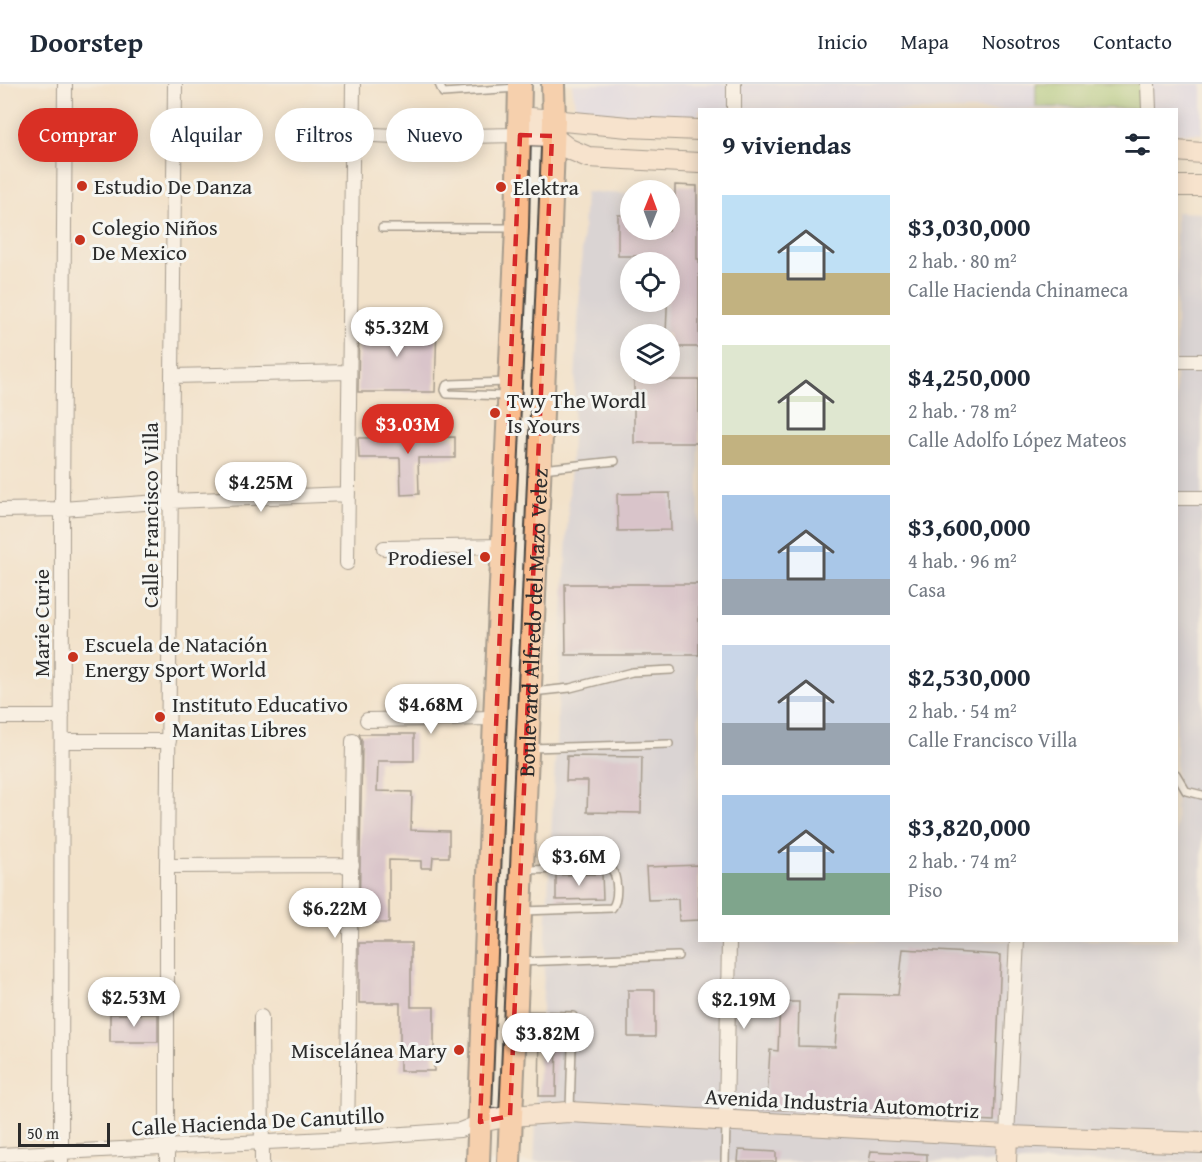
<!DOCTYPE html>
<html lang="es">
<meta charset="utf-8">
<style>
:root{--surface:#fff;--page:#f2f2f3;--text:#1f2937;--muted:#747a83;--line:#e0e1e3;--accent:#d93025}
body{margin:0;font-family:"Gentium Book Plus",serif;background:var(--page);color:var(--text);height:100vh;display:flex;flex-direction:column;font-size:22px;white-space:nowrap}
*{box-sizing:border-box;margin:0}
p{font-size:20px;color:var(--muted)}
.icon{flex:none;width:33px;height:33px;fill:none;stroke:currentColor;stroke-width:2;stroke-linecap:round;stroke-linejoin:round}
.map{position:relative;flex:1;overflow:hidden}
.side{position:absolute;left:698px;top:24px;width:480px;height:834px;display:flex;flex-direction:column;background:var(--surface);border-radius:0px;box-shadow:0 3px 15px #0003}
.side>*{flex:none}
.hud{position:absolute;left:18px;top:24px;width:570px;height:54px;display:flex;gap:12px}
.needle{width:39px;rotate:1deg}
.fabs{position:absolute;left:620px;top:96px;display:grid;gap:12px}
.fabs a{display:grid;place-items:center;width:60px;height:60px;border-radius:50%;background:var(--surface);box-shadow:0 3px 15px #0003;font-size:30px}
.scale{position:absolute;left:18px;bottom:15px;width:92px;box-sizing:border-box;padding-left:6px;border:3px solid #2b2b2b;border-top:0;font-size:16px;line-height:21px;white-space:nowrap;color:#2b2b2b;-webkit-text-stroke:4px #f6f6f2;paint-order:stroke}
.price{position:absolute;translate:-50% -51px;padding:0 14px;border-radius:21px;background:#fff;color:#222;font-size:20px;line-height:39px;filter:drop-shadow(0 2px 3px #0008)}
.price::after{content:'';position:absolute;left:50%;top:36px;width:18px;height:14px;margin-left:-9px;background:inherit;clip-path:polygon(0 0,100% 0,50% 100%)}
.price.on{background:var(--accent);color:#fff}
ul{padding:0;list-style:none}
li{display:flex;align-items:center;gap:18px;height:150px;padding:0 24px}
li span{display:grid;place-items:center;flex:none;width:168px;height:120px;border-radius:0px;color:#555}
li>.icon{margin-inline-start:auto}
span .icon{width:72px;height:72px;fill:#fffc;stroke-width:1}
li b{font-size:26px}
h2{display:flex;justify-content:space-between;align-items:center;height:72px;padding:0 24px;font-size:26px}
.chip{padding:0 21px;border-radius:27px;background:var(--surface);box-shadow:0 3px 15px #0003;font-size:21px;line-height:54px}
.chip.on{background:var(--accent);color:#fff}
header{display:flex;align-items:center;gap:36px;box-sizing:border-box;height:84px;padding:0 30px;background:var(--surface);border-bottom:2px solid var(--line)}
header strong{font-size:28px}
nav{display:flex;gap:33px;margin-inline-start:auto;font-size:21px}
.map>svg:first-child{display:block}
</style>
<header>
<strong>Doorstep</strong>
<nav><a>Inicio</a><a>Mapa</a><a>Nosotros</a><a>Contacto</a></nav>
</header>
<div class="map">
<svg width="1202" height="1078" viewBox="0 0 1202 1078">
<rect width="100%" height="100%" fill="#f6f6f2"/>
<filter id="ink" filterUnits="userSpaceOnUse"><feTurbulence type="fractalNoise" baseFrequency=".0167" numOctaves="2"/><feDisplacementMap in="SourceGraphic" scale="12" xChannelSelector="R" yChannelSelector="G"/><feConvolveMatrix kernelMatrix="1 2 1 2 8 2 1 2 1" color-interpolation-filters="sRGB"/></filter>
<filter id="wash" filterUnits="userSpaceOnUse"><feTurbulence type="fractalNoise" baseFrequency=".008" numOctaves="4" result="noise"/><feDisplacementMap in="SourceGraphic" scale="24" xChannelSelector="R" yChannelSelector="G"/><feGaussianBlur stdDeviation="1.35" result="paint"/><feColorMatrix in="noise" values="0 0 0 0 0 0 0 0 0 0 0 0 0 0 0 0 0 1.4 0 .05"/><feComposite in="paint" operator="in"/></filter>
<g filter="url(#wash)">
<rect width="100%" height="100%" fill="#f2e2ca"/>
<path fill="#d5d8f9" d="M572,0H1202V50L1176,49V26H699V32L576,28Z"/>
<path fill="#bdc3de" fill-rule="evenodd" d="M585,108L630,110V146H669V111L699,112V856H1176V128L1202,129V1078H534ZM630,178H669V218H630ZM630,250H669V290H630Z"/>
<path fill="#a0cc79" stroke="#667c52" stroke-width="1.5" d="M1036,0H1146V25L1036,23Z"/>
<g id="blocks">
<path fill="#bba1ca" d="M675,101L697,102V175H699V263H669V250H666L669,178H647L648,172H618V131H630V146H669V131H675Z
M437,240L435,308H358L359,241Z
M634,296H699V359H634Z
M455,353V374H418L419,410L401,411L400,374H359L358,354Z
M670,409L671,446L618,447L617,410Z
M565,500H699V571H566Z
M359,650H414V677H378L377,707L412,708L411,746L449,747V773H433L432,784H421V777L389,776V839H359L362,657Z
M567,672L642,673L641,729L587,728L588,697H566Z
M699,781V836L679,837L678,815L648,816L646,783Z
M602,790L603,815L556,816V791Z
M359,859H411V923H434V987H400V919H359Z
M903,865L1001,871L994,1037L831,1029V1027L751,1025V1015H767L770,966L778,967L780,918H799L798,962L835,963L839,910L898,911Z
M628,906H655V953H628Z
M110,930H158V958H110Z
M540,948H557L556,1012H539Z
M739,1066L776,1068V1078H738Z
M871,1067L927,1070V1078H869Z"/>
</g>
</g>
<g filter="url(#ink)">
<use href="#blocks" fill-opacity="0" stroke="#494643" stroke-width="1.5"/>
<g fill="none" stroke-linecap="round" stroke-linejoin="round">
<g stroke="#494643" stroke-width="10">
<path id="service" d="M439,0L443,9L517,4
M382,144H515
M506,312L447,310L445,306L446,302L450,300L507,298
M542,385L615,377
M532,608L570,604L632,588L671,586
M530,664L669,660
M1176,690L1186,707L1202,711
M522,827L612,824C619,815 618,793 611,784L524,786
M520,878L678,872
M519,931L573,932L570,1025
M725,1078L726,1039"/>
</g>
<g stroke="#494643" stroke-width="16">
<path id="minor" d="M1148,0L1149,26
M734,26V0
M352,50L417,53L520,51
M1176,277H1202
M172,292L349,288
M1176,414H1202
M0,426L62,425L172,417L348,410
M384,464L502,462
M347,479L353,0
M0,633H62
M367,636L495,634
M62,657H169
M167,782L352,781
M261,933L262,1078
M726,1036L729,856
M1007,1052L1017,856
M347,1054L353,657
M0,1071L347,1054L460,1046L480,1038
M61,1078L62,425L65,0
M167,1078V782L175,0"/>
</g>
<g stroke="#494643" stroke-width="22">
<path id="secondary" d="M520,33L628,43L699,46
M520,51L552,52L569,65L588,73L699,79
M1176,67L1202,69
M1176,102H1202
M480,1038L510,1032L569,1028L1007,1052L1202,1059
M1006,1078L1007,1052"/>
</g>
<g stroke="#494643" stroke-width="26">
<g id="primary">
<path d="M478,1078L495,634L517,144L520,0"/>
<path id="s1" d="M509,1078L548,194L554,37L553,0"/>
</g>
</g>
<use href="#service" stroke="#fff" stroke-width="7"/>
<use href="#minor" stroke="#fff" stroke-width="14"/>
<use href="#secondary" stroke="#fde4d1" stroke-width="20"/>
<use href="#primary" stroke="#fabb8b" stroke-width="22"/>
</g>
</g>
<path d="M0 0H1202V1078H0ZM520,51L552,52L510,1032L480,1038Z" fill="#f2e2ca" fill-opacity=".55" fill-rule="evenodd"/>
<path fill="none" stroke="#d62828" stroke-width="4.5" stroke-dasharray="12 8" stroke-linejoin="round" d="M520,51L552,52L510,1032L480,1038Z"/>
<g fill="#c8321e" stroke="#f6f6f2" stroke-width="2">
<circle cx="82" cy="102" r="6"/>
<circle cx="501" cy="103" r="6"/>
<circle cx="80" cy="156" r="6"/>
<circle cx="495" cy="329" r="6"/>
<circle cx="485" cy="473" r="6"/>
<circle cx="73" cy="573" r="6"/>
<circle cx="160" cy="633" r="6"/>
<circle cx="459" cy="966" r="6"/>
</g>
<g text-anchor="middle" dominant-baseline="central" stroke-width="6" stroke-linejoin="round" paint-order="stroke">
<g font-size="22" fill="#2b2b2b" stroke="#f6f6f2" text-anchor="start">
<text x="94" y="102">Estudio De Danza</text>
<text x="513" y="103">Elektra</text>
<text x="92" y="143">Colegio Niños<tspan x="92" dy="25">De Mexico</tspan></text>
<text x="507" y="316">Twy The Wordl<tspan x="507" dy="25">Is Yours</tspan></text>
<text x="473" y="473" text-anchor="end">Prodiesel</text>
<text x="85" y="560">Escuela de Natación<tspan x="85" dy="25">Energy Sport World</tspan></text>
<text x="172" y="620">Instituto Educativo<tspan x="172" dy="25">Manitas Libres</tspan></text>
<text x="447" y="966" text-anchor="end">Miscelánea Mary</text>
</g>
<g font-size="22" fill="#2b2b2b" stroke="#f6f6f2">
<text transform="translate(150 431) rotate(-90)">Calle Francisco Villa</text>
<text transform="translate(41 539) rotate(-90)">Marie Curie</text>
<text stroke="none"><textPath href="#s1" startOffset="540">Boulevard Alfredo del Mazo Velez</textPath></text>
<text transform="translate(842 1019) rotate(3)">Avenida Industria Automotriz</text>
<text transform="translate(258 1037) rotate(-3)">Calle Hacienda De Canutillo</text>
</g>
</g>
</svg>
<div class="fabs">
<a><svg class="needle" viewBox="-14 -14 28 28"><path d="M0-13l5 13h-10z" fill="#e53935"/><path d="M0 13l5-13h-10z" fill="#747a83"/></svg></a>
<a><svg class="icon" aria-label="locate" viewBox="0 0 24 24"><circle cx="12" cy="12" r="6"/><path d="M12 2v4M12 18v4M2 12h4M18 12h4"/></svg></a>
<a><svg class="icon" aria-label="layers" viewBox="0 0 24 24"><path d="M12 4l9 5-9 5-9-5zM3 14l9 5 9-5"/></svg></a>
</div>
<div class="scale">50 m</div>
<b class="price" style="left:397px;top:274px">$5.32M</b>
<b class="price on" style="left:408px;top:371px">$3.03M</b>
<b class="price" style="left:261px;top:429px">$4.25M</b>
<b class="price" style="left:431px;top:651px">$4.68M</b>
<b class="price" style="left:579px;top:803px">$3.6M</b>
<b class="price" style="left:335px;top:855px">$6.22M</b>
<b class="price" style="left:134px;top:944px">$2.53M</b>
<b class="price" style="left:744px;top:946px">$2.19M</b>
<b class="price" style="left:548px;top:980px">$3.82M</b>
<div class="hud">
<a class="chip on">Comprar</a>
<a class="chip">Alquilar</a>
<a class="chip">Filtros</a>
<a class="chip">Nuevo</a>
</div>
<section class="side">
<h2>9 viviendas<svg class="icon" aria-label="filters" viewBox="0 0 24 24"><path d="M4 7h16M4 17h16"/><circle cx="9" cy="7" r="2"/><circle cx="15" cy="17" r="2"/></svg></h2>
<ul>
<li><span style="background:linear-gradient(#bfe0f5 65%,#c2b280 0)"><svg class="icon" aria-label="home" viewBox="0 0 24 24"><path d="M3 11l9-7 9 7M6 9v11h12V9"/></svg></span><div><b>$3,030,000</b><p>2 hab. · 80 m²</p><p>Calle Hacienda Chinameca</p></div></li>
<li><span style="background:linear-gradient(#dfe7d0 75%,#c2b280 0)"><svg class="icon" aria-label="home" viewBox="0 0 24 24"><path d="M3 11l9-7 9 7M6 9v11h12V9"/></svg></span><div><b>$4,250,000</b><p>2 hab. · 78 m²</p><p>Calle Adolfo López Mateos</p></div></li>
<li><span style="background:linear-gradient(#a9c7e8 70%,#9aa5b1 0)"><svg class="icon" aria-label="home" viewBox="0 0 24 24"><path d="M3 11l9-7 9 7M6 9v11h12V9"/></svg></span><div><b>$3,600,000</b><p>4 hab. · 96 m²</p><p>Casa</p></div></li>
<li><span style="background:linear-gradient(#c9d6e8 65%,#9aa5b1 0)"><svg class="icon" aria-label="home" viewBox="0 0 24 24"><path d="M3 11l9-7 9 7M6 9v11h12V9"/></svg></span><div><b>$2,530,000</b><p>2 hab. · 54 m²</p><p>Calle Francisco Villa</p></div></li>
<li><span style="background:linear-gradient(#a9c7e8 65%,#7fa58c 0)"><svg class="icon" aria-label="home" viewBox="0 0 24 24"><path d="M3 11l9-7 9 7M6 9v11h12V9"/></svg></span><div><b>$3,820,000</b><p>2 hab. · 74 m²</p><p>Piso</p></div></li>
</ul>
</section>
</div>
